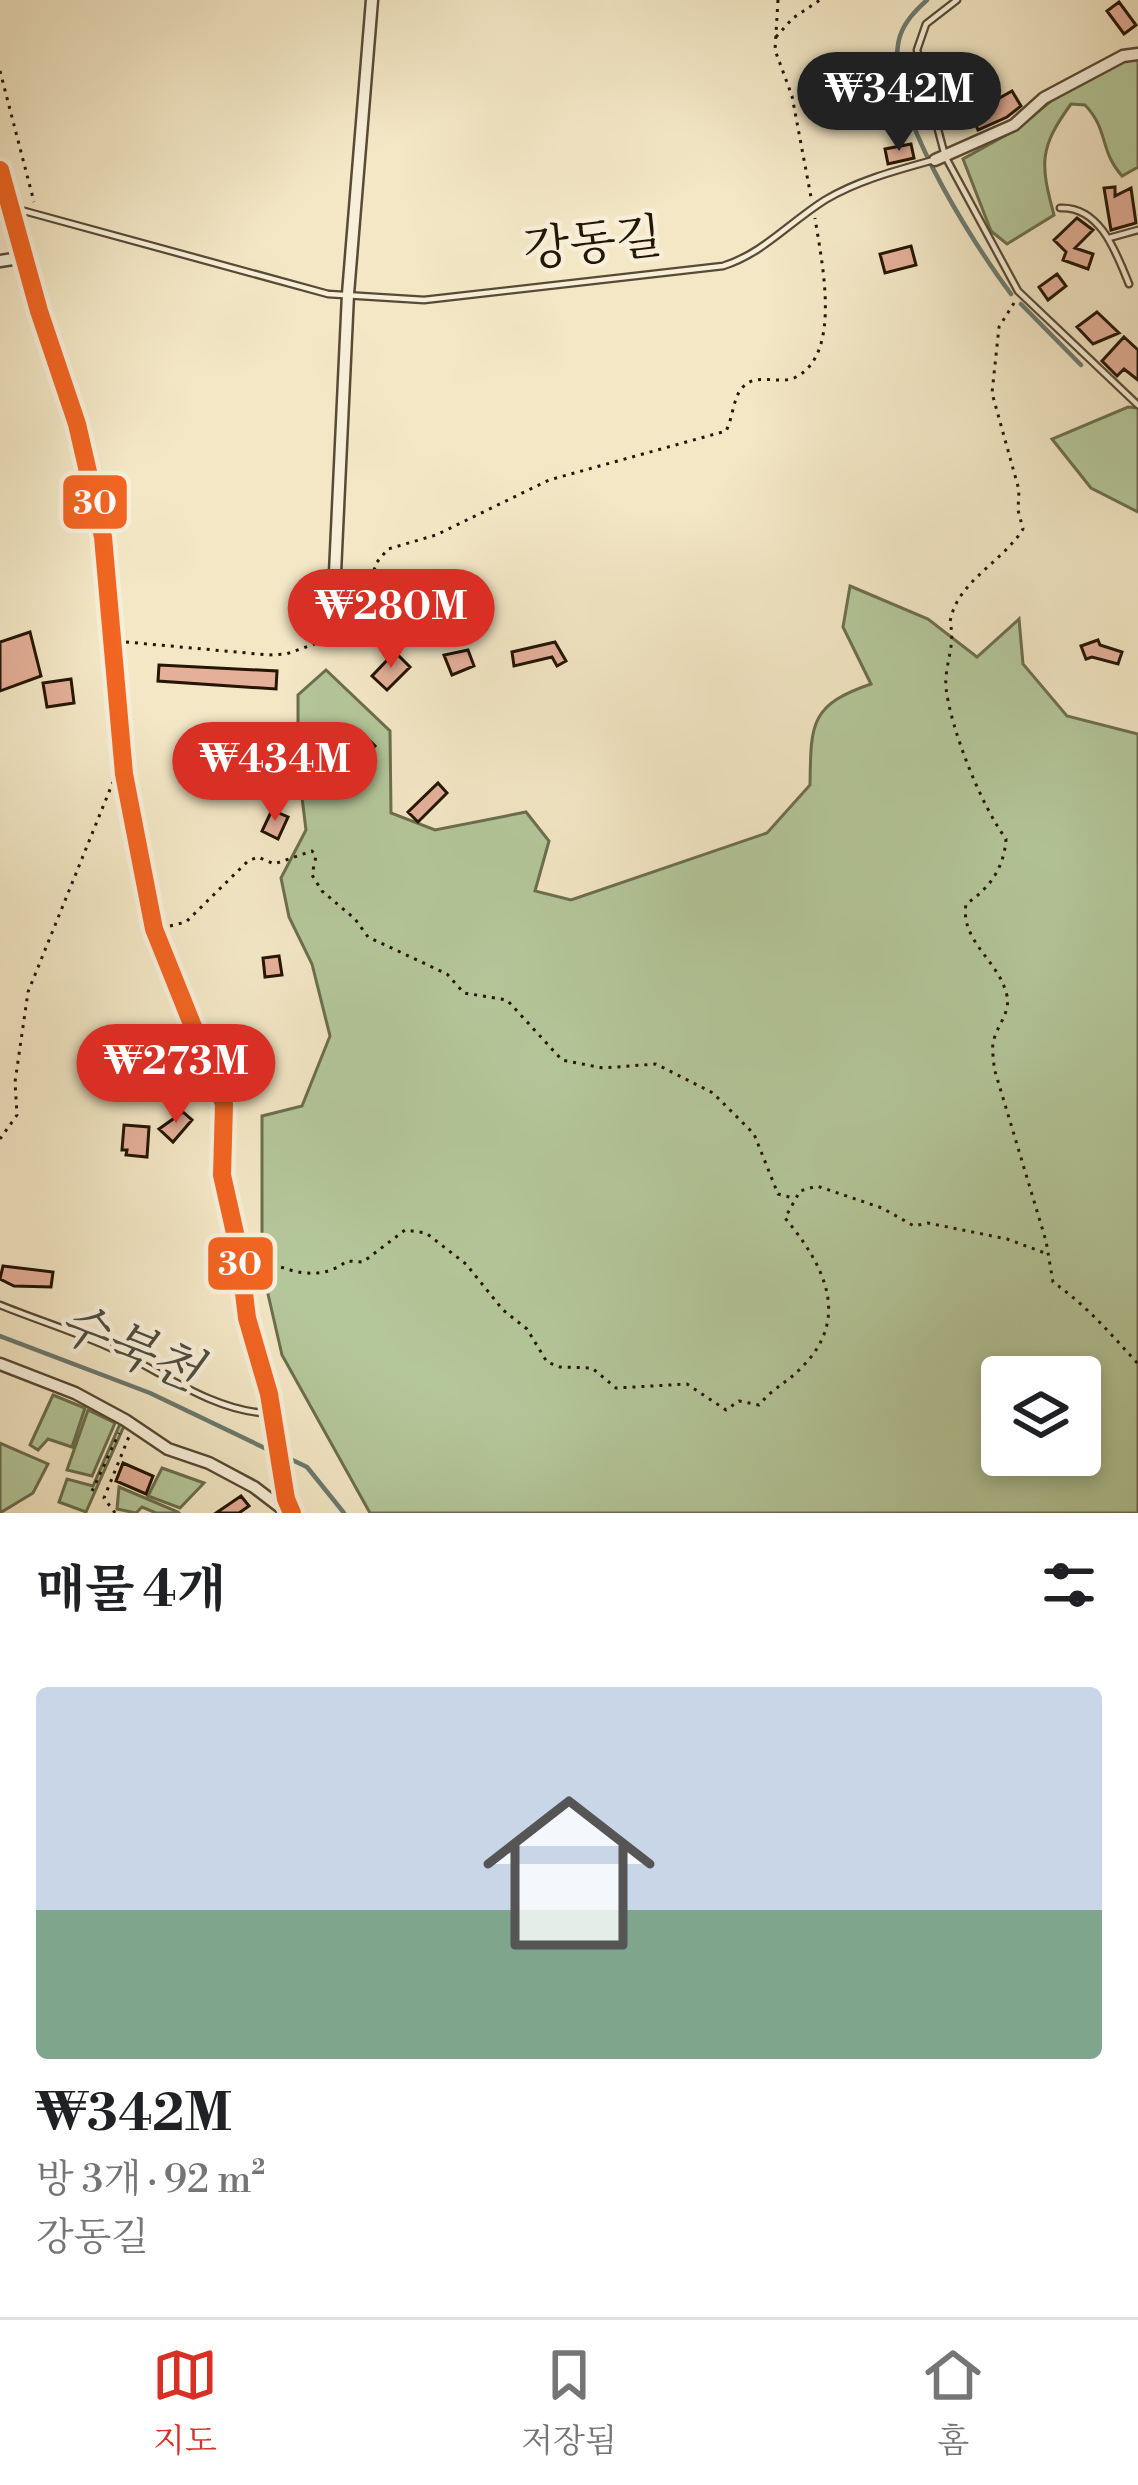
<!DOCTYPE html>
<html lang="ko">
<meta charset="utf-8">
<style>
:root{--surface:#fff;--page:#f6f6f6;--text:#202124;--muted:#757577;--line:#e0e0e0;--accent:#d93025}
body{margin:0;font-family:"Libre Bodoni","Noto Serif KR",serif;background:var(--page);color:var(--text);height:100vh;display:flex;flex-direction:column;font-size:45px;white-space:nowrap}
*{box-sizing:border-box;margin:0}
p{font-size:39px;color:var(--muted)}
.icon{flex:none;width:66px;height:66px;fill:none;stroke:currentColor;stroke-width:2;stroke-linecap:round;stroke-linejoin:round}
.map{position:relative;height:1513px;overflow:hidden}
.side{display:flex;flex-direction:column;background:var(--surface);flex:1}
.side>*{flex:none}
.fabs{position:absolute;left:981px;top:1356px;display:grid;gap:24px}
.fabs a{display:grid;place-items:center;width:120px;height:120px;border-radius:12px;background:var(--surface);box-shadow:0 6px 18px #0003;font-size:60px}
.price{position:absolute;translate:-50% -102px;padding:0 27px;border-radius:42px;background:var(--accent);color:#fff;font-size:39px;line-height:78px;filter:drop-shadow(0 3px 6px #0008)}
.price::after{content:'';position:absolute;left:50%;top:72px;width:36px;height:27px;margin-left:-18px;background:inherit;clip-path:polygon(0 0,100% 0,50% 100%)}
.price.selected{background:#222;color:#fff}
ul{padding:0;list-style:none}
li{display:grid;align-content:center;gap:24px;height:636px;padding:0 36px}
li span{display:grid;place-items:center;height:372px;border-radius:12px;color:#555}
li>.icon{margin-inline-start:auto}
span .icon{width:216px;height:216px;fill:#fffc;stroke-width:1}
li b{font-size:51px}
h2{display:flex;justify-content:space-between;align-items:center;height:144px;padding:0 36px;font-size:51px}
.tab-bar{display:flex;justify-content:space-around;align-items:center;height:168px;border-top:3px solid var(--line);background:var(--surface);font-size:33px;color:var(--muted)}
.tab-bar a{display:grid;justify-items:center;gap:6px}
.tab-bar .selected{color:var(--accent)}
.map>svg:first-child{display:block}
</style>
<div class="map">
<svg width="1138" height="1513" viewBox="0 0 1138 1513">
<rect width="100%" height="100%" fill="#f3e7c5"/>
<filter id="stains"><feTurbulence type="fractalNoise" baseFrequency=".00167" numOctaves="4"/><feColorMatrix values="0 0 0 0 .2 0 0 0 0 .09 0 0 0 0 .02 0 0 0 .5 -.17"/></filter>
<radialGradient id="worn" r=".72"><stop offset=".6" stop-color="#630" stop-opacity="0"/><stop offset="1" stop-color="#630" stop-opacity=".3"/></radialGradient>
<path fill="#b4c79a" stroke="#6c6e4e" stroke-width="3" fill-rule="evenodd" d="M1138,59V167L1122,176C1099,150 1109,130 1085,105L1071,104C1039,148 1040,163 1054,215L1007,244L991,231L963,159L1017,129L1051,101L1124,60Z
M1128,407L1138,408V512L1091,488L1052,439Z
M850,586L928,619L977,657L1019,619L1023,664L1067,716L1138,734V1513H370L282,1355L262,1268V1116L302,1106L330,1036L312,964L289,917L281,878L306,830L298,765V695L326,670L390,731L391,813L435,830L526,812L549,841L535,891L571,900L767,833L810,785C811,725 809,705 871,684L843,627ZM1002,1377H1080V1455H1002Z
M53,1395L85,1408L72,1447L48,1439L38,1450L30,1445Z
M88,1410L115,1423L92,1476L67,1470Z
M120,1424L124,1426L86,1512L59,1502L67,1479L93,1486Z
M0,1443L48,1464L33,1493L0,1513Z
M162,1468L204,1483L180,1508L148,1496Z
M119,1487L178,1512L179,1513H156L142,1507L136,1513L117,1509Z"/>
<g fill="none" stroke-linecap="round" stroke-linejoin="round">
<path stroke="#6c7b6f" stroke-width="4.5" d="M927,0C916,10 905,21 900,36C880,100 973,243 1011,294
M1021,304L1081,365
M0,1336L150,1393L273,1452
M284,1456L307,1467L344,1513"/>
</g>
<path fill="#e4b099" stroke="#251503" stroke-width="3" d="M1119,2L1136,25L1124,34L1107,11Z
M1012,91L1021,106L1007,117L978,130L971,114Z
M911,144L914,158L888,164L885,149Z
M1115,187V196L1131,188L1136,223L1111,230L1104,188Z
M1077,218L1093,230L1075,248L1093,254L1088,269L1063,260L1066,252L1054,240Z
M911,246L916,265L885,273L880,254Z
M1057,274L1066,286L1048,300L1039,287Z
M1097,312L1119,333L1093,344L1077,327Z
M1124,337L1138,350V380L1124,369L1117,376L1102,361Z
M30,632L41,676L0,691V642Z
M1098,640L1100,645L1122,652L1118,664L1092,657L1086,659L1081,646Z
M555,642L566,661L557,666L552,657L514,666L512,652Z
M468,650L474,666L452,675L444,655Z
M395,652L410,667L387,690L372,676Z
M159,665L277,671L276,689L158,681Z
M71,679L74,703L47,707L43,683Z
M362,733L375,746L351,770L340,759L345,755L342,752Z
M302,781L318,784L316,796L286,789Z
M438,783L447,793L418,822L408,812Z
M272,810L288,817L278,839L262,831Z
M279,956L282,975L265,977L263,958Z
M183,1112L192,1120L173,1142L159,1129Z
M124,1125L149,1127L147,1157L126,1155L127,1150H122Z
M3,1266L53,1272L51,1287L14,1286L0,1279Z
M123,1463L153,1476L146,1494L116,1481Z
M241,1496L249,1506L239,1513H216Z"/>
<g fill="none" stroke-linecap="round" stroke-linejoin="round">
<g stroke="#584a34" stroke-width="9">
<path id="service" d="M957,0L926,24L917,50L945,156L1018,291L1138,405
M1060,208C1100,206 1116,252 1129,284
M17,209L328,294L424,300L723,266C762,254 790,222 825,200C857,181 894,171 930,161
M1109,238L1138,230
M0,1305C37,1320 76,1332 113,1349C160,1371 213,1411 266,1413"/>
</g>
<g stroke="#584a34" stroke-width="15">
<path id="minor" d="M935,160L1014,125L1044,98L1123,56L1138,54
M0,261L25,257
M332,637L348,294L372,0
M0,1364L75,1393L125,1420L168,1449L209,1463L254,1487L288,1513"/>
</g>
<g stroke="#584a34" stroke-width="18">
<path id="tertiary" d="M0,170L39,311L77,424L103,537L124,774L154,929L224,1104L222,1175L239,1251L247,1318L269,1394L286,1499L292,1513"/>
</g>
<path stroke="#251503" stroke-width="3" stroke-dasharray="3 6" stroke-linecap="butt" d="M778,0L775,50L792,96L811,197
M776,37L793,18L820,0
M0,71L34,202
M1014,303L999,327L992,393L1019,490L1018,510L1023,529C1002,563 957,581 950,622C956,646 944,665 946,688C951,730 981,805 1006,839C1004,868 990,888 966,904C960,940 997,960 1006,992C1012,1011 999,1022 994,1039C991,1048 994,1059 994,1068L1046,1241L1053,1282C1087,1306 1111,1334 1138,1364
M347,627L361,605L377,562L388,549L436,535L549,480L726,431C733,418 733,398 742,388C756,371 779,386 796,377C843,353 821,259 815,218
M126,642L269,655L286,654L323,641
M170,926L186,922L248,861L258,857L274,864L312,851L316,856L312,875L322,891L355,919L368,937L447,974L464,993L507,1000L562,1060L603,1068L656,1064L713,1093L754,1134L778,1194L793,1198
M0,1139L17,1115L15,1082L28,992L113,782
M256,1257C287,1270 317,1284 347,1261L363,1262L405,1230L426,1233L466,1264L503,1310L527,1329L547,1362L560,1367L592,1368L616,1388L687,1384L726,1410L739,1401L759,1405C775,1386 787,1383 801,1368C852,1318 824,1265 785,1218L800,1191L817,1186L882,1208L914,1226L928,1223L1007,1239L1045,1253
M92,1491L119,1433
M115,1513L104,1498L130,1434"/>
<use href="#service" stroke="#f7efd9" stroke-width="4.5"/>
<use href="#minor" stroke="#f7efd9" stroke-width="10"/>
<use href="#tertiary" stroke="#f7efd9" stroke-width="14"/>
<g stroke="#f7efd9" stroke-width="27">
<path id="bus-1" d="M0,170L39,311L77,424L103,537L124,774L154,929L224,1104L222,1175L239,1251L247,1318L269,1394L286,1499L292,1513"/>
</g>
<use href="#bus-1" stroke="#f26522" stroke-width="18"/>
</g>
<g text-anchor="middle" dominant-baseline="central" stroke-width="9" stroke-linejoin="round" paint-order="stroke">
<g font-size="48" fill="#251503" stroke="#f7efd9">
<text transform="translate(593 245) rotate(-6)">강동길</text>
</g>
<g font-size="51" font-style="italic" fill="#4e5042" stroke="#f7efd9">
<text transform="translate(129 1349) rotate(22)">수북천</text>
</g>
</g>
<g stroke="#f7efd9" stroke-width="4.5">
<rect x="61" y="473" width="68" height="58" rx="12" fill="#f26522"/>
<rect x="206" y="1235" width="69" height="57" rx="12" fill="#f26522"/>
</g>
<g font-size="33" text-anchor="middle" font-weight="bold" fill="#fff">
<text x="95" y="514">30</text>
<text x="240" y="1275">30</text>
</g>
<rect width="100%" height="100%" filter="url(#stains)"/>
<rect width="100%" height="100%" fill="url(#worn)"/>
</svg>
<div class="fabs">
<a><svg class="icon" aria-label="layers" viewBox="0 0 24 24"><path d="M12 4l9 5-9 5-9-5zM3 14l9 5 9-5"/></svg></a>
</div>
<b class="price selected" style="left:899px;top:154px">₩342M</b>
<b class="price" style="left:391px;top:671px">₩280M</b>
<b class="price" style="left:275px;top:824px">₩434M</b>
<b class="price" style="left:176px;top:1126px">₩273M</b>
</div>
<section class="side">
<h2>매물 4개<svg class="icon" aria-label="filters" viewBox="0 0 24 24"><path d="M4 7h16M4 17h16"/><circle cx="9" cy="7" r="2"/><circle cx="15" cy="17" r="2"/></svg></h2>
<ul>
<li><span style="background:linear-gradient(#c9d6e8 60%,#7fa58c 0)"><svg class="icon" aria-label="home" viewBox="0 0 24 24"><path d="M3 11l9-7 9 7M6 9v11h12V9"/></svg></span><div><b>₩342M</b><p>방 3개 · 92 m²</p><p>강동길</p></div></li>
</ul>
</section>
<nav class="tab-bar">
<a class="selected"><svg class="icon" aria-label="map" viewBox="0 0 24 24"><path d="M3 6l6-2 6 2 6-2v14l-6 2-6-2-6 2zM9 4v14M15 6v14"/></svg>지도</a>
<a><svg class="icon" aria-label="saved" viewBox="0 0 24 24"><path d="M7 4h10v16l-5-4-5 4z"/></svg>저장됨</a>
<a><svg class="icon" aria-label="home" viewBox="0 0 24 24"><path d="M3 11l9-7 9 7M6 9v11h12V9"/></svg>홈</a>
</nav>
